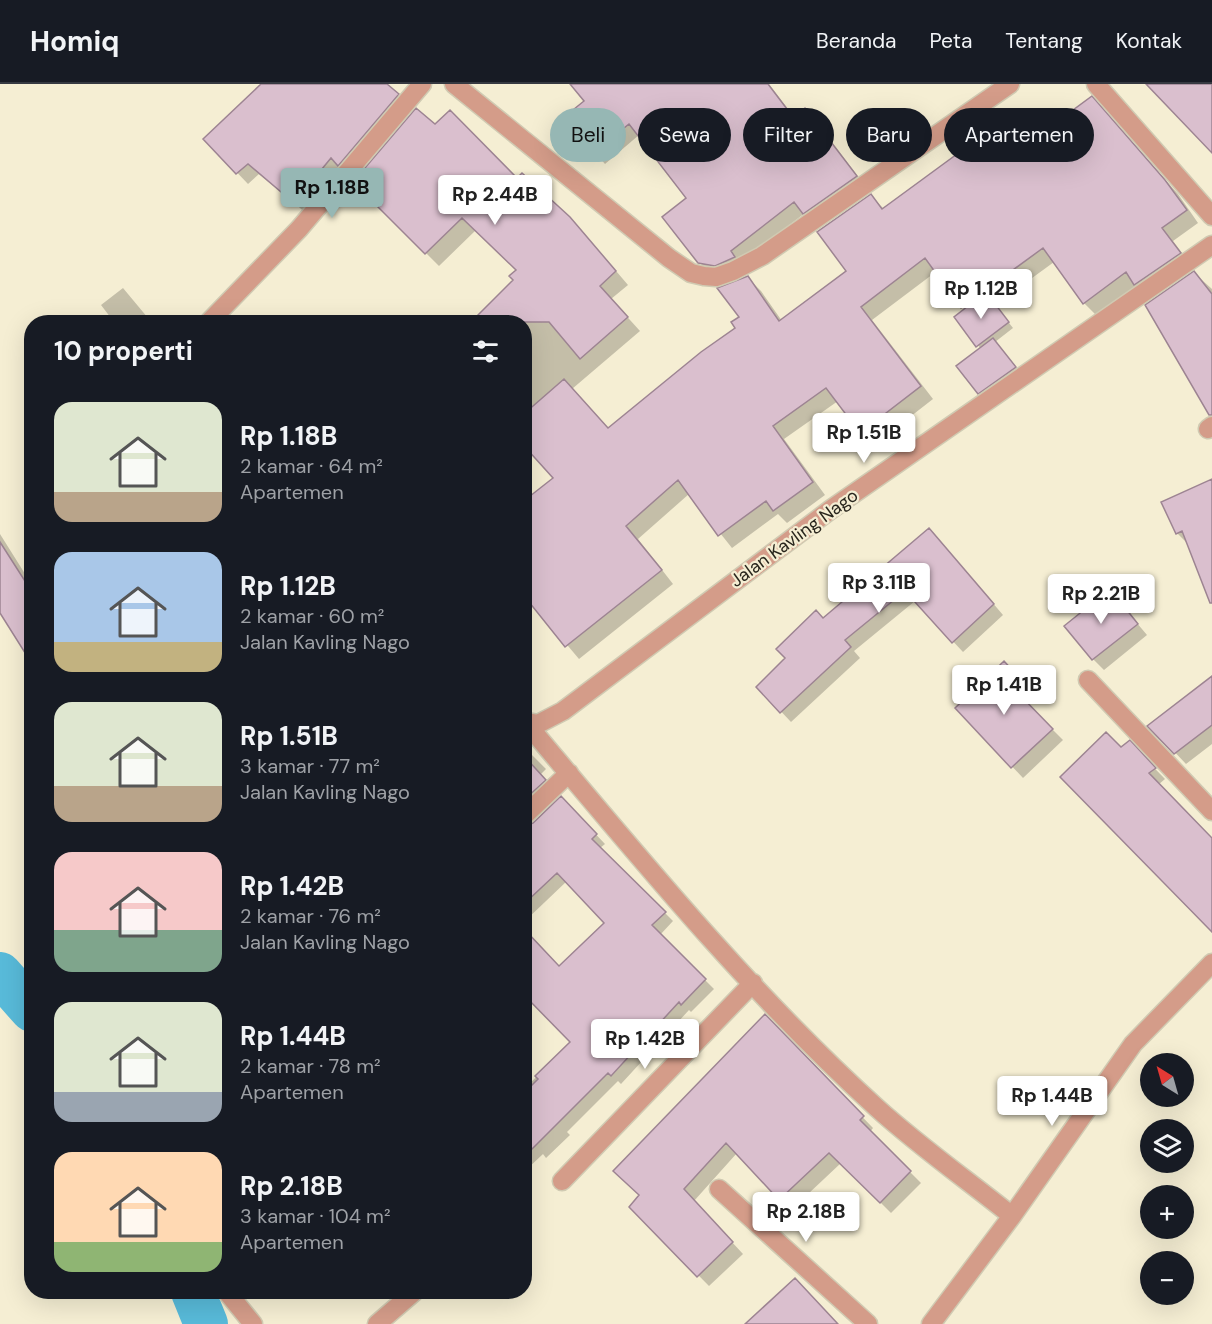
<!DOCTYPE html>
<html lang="id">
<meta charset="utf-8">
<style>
:root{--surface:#171b24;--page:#20242c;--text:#f1f3f6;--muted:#9ea1a6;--line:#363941;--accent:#96b7b4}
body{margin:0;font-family:"DM Sans",sans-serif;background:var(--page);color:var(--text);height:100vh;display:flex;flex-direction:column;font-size:22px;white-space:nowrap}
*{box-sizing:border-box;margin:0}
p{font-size:20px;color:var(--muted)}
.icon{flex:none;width:33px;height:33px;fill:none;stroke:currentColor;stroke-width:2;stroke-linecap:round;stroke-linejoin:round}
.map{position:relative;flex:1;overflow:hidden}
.sheet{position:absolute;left:24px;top:231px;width:508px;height:984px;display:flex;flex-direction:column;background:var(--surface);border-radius:24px;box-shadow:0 6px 24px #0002}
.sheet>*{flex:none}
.guide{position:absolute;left:550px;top:24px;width:570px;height:54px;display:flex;gap:12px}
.needle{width:39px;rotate:323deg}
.tools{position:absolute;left:1140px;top:969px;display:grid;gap:12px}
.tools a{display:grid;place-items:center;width:54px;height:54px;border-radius:50%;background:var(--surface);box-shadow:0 6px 24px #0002;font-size:30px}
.price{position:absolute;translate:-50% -51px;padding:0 14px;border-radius:6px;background:#fff;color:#222;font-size:20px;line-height:39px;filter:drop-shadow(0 2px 3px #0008)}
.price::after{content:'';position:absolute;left:50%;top:36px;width:18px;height:14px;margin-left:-9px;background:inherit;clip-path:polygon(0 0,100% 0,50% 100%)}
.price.active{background:var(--accent);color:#111}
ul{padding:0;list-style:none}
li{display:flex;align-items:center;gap:18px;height:150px;padding:0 30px}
li span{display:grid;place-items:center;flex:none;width:168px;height:120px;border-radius:18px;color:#555}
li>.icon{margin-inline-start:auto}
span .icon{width:72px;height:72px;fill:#fffc;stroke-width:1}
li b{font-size:26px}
h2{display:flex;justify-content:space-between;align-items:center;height:72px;padding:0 30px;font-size:26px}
.tag{padding:0 21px;border-radius:27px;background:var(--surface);box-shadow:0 6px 24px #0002;font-size:21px;line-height:54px}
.tag.active{background:var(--accent);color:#111}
header{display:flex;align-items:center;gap:36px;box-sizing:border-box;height:84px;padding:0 30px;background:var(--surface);border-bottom:2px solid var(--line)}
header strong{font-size:28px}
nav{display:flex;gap:33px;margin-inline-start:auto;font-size:21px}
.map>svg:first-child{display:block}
</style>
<header>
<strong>Homiq</strong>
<nav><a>Beranda</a><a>Peta</a><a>Tentang</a><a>Kontak</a></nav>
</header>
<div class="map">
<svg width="1212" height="1240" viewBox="0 0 1212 1240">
<rect width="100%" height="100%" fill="#f5eed3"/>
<path fill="#0003" d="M263,0H385L409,22L306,129L259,90L248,100L205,55Z
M572,0H769L795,34L805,26L816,37L867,104L815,140L805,129L740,179L710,190L699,178L688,114L639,51L605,80L565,34L586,17Z
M1104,27L1178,110L1198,139L1173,157L1192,182L1148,213L1137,202L1096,231L1084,219L1054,178L995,221L1013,244L995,258L1020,289L984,314L979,309L981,265L956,233L965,226L937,187L872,236L933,315L874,361L838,317L784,355L825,411L787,439L778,430L732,464L689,410L638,455L673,500L579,575L525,511V418L555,394L525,361V238H473L515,196L518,186L476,146L439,182L355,98L435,42L517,96L582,147L628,201L611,215L640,247L572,305L609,345L737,244L748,194L761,207L782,237L848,187L871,112L884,125L998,42L1020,68Z
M1194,189L1212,205V333L1210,331Z
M123,204L148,234L142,238H114L101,221Z
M1212,397V520L1189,461L1177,449Z
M0,450L32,501V569L0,526Z
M939,456L1003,531L963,568L915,517L854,567L860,574L791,638L758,603L823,536Z
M1110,507L1147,551L1104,586L1093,575Z
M1015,590L1036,613L1028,621L1063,656L1023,694L957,624Z
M1212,594V660L1186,680L1150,642Z
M1129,658L1165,695L1158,701L1212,754V849L1062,693Z
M525,664L546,685L540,691L554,705L525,733Z
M570,723L605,760L600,764L673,837L660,851L714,905L691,928L689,926L621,1000L618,997L567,1048L570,1051L546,1074L543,1070L525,1087V1004L572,958L525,912V847L560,884L606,839L567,797L525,837V743Z
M765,932L873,1044L870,1048L921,1099L891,1129L841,1079L791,1126L737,1069L694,1117L743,1170L709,1202L631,1123Z"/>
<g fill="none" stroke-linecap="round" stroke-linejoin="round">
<path stroke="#58bad9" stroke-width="44" d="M0,890L32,926
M193,1208L206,1240"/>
</g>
<path fill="#dabfce" stroke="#9d8492" stroke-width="1.5" d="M261,0H387L399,10L338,82L331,74L294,119L248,80L236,90L203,55Z
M570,0H768L793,33L805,24L857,92L803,130L794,118L731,167L735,173L715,182L698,179L662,133L686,114L629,40L592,70L563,34L584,17Z
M1146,0H1212V69Z
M1092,12L1165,96L1187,126L1162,144L1181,169L1134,201L1126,188L1083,220L1043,164L961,224L925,174L861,223L921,302L860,349L826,304L773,342L813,398L773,427L766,417L718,452L678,396L626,442L662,486L565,563L525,513V416L553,394L525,363V329L564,295L608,344L701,268L735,244L731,238L739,233L717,204L748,192L779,237L846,187L817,148L871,110L882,125L998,40L1018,68L1070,31L1069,29Z
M416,24L435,40L450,26L517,94L522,89L570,133L616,187L600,202L628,233L580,275L549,238H471L513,196L509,192L516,186L462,134L425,170L353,98Z
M1194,187L1212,210V331H1209L1145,221Z
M986,208L1009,238L976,263L954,233Z
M993,254L1016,283L978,310L956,282Z
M1212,395V519H1210L1182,447L1176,450L1161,418Z
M929,444L994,520L952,559L905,507L845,556L851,563L780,629L756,603L785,574L776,565L816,526L823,534Z
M0,458L32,508V580L0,529Z
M1110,505L1138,540L1092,576L1064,542Z
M1004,577L1026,601L1018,609L1053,645L1011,684L955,624Z
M1212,592V641L1174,670L1147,642Z
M1106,648L1121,663L1130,656L1156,684L1149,689L1212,754V848L1060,693Z
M525,673L546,696L525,715Z
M561,712L597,750L592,755L666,828L652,841L706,895L681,921L679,918L611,992L608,989L525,1072V1008L538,995L535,992L570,958L525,912V846L559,882L604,839L557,789L525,819V742L533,739Z
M765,930L864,1032L860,1036L911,1087L880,1119L829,1069L779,1116L726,1059L684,1105L733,1158L697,1193L629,1123L639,1111L613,1087Z
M795,1194L838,1240H745Z"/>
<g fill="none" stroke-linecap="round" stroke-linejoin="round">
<g stroke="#d0cab2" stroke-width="21">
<path id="minor" d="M454,0L669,174L691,189L704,192L716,193L733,187L762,172L1010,0
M1096,0L1212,132
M209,238L299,145L422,0
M1208,345L1212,342
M1088,596L1212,727
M525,638L538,640L563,627L830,426L1212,161
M527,640C638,772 749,908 877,1024C919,1062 967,1096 1012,1132
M525,731L569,689
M562,1097L753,899
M719,1105L868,1240
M227,1208L253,1240
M377,1240L414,1208
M931,1240L1012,1132L1133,960L1212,879"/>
</g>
<use href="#minor" stroke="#d49c89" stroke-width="18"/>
</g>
<g text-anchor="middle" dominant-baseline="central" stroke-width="4.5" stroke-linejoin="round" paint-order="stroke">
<g font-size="18" fill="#29261d" stroke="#f5eed3">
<text transform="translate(794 454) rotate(-36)">Jalan Kavling Nago</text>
</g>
</g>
</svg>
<div class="tools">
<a><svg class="needle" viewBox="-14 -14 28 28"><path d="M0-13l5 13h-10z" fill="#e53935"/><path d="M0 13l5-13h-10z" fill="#9ea1a6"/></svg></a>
<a><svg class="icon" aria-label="layers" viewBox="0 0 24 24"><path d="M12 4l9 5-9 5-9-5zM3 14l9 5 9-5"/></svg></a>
<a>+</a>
<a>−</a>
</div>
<b class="price active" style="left:332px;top:135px">Rp 1.18B</b>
<b class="price" style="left:495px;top:142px">Rp 2.44B</b>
<b class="price" style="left:981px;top:236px">Rp 1.12B</b>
<b class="price" style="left:864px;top:380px">Rp 1.51B</b>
<b class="price" style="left:879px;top:530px">Rp 3.11B</b>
<b class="price" style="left:1101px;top:541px">Rp 2.21B</b>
<b class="price" style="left:1004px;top:632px">Rp 1.41B</b>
<b class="price" style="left:645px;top:986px">Rp 1.42B</b>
<b class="price" style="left:1052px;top:1043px">Rp 1.44B</b>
<b class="price" style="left:806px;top:1159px">Rp 2.18B</b>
<div class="guide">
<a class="tag active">Beli</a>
<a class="tag">Sewa</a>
<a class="tag">Filter</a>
<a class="tag">Baru</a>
<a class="tag">Apartemen</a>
</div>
<section class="sheet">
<h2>10 properti<svg class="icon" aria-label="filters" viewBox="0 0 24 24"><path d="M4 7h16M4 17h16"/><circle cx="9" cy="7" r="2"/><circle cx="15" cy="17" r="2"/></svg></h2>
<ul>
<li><span style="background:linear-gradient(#dfe7d0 75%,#b9a48a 0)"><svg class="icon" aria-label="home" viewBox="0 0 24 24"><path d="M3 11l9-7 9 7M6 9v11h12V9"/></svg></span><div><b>Rp 1.18B</b><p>2 kamar · 64 m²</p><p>Apartemen</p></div></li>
<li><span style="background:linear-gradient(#a9c7e8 75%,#c2b280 0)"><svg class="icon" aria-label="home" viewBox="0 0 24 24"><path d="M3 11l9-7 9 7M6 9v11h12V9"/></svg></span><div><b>Rp 1.12B</b><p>2 kamar · 60 m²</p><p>Jalan Kavling Nago</p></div></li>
<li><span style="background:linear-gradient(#dfe7d0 70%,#b9a48a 0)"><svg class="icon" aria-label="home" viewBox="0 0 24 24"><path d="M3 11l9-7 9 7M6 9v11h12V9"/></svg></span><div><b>Rp 1.51B</b><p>3 kamar · 77 m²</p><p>Jalan Kavling Nago</p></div></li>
<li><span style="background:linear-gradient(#f6c9c9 65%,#7fa58c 0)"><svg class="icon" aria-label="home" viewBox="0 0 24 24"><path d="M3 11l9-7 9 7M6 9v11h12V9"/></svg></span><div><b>Rp 1.42B</b><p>2 kamar · 76 m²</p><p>Jalan Kavling Nago</p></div></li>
<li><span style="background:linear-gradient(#dfe7d0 75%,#9aa5b1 0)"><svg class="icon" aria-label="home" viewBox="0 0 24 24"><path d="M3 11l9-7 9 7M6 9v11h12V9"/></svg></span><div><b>Rp 1.44B</b><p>2 kamar · 78 m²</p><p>Apartemen</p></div></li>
<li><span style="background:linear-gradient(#ffd9b3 75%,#8fb573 0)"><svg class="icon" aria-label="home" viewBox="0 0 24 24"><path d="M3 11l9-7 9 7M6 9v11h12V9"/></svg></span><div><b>Rp 2.18B</b><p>3 kamar · 104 m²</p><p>Apartemen</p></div></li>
</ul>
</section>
</div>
